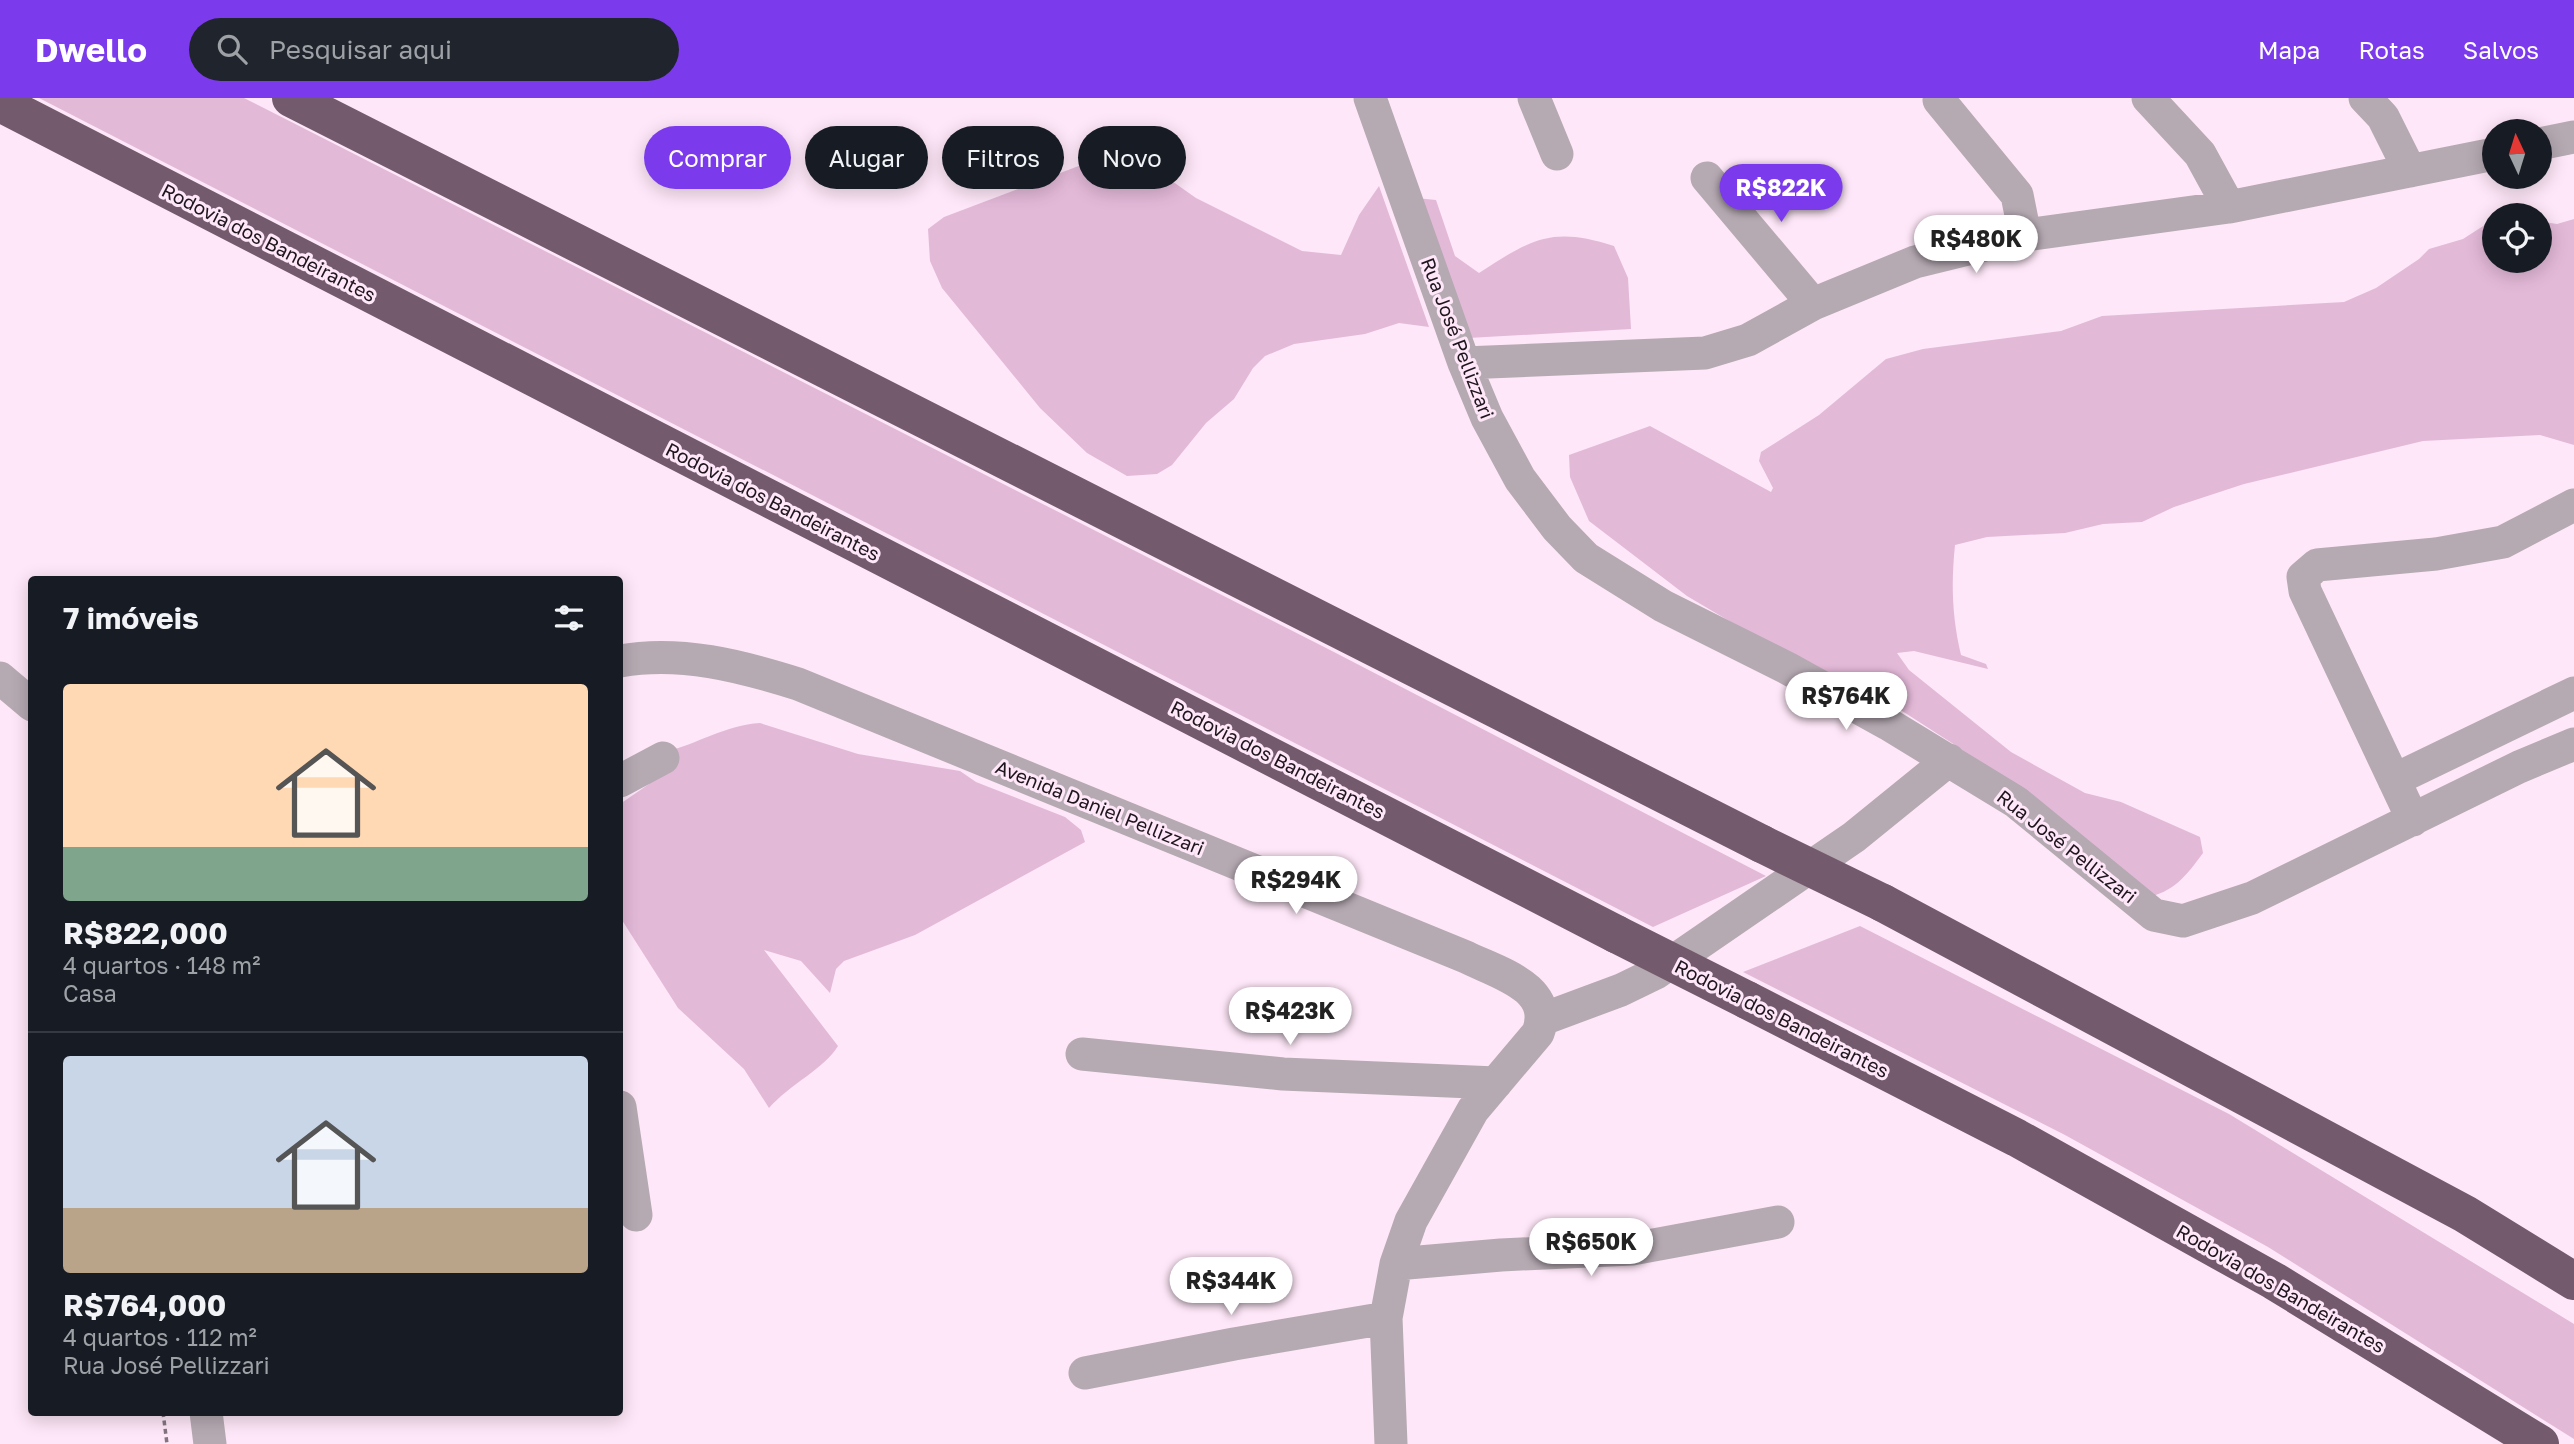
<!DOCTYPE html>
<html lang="pt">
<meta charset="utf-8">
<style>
:root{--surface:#171b24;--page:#20242c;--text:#f1f3f6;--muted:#9ea1a6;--line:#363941;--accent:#7c3aed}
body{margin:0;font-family:"Golos Text",sans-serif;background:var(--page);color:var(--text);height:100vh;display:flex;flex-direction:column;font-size:26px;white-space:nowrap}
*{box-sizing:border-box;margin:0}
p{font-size:23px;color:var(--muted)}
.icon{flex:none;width:38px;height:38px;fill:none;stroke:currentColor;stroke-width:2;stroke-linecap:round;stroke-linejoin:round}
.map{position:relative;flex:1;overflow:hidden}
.panel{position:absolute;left:28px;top:478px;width:595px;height:840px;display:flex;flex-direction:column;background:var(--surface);border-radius:7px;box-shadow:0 4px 18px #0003}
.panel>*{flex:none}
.hud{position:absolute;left:644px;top:28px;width:665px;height:63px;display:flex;gap:14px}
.needle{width:46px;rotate:356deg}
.fabs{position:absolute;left:2482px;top:21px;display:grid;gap:14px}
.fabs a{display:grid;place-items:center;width:70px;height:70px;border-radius:50%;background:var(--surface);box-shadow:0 4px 18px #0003;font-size:35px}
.price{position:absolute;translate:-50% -60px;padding:0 16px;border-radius:24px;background:#fff;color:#222;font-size:23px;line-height:46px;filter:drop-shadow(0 2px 4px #0008)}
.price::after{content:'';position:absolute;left:50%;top:42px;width:21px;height:16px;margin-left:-10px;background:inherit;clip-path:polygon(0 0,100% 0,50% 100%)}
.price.on{background:var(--accent);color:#fff}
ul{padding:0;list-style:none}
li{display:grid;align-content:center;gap:14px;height:371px;padding:0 35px}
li+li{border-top:2px solid var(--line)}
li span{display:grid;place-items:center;height:217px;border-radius:7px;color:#555}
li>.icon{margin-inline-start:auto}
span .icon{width:126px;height:126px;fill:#fffc;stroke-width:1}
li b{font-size:30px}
h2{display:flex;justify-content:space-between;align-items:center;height:84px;padding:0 35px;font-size:30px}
.chip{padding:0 24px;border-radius:32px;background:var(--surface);box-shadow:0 4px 18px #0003;font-size:24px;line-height:63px}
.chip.on{background:var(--accent);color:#fff}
header{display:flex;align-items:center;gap:42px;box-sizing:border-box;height:98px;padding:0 35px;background:var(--accent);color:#fff}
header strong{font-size:33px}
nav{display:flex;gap:38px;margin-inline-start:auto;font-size:24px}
.search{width:490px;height:63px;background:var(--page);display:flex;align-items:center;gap:18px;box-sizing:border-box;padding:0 24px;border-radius:38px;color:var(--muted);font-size:26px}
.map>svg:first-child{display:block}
</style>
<header>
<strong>Dwello</strong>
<div class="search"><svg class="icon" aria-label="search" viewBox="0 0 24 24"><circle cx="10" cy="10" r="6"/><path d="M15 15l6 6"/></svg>Pesquisar aqui</div>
<nav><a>Mapa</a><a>Rotas</a><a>Salvos</a></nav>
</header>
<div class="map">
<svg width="2574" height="1346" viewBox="0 0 2574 1346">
<rect width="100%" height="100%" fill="#fee7f8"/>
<path fill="#e3b9d8" d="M39,0H244L1332,553L1766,778L1653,829Z
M1148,48L1162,76L1196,100L1302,153L1341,157L1359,117L1379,88L1429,229L1399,225L1365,236L1294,246L1265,258L1253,270L1234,301L1206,325L1172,367L1157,376L1127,378L1087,355L1040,310L942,190L930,163L928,131L944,119L1105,58Z
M1416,100L1436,102L1455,158L1479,175C1531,141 1552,128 1614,148L1628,180L1631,231L1468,240Z
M2494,121V163H2539V123L2557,126L2574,121V347L2540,337L2423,343L2244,386L2174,409L2142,424L2103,426L2065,435L1987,439L1955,447C1951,486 1952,519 1961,557L1986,566L1988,571L1914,553L1897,555L1909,572L2011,654L2085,695L2121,704L2200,739L2203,755C2186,778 2174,794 2145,800L1958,649L1865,589L1792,560L1687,498L1589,423L1570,379L1569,357L1650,328L1771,394L1773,390L1759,363L1761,354L1819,317L1886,261L1923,251L2061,233L2102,218L2344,204L2376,190L2419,161L2429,151L2463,141Z
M760,625L858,656L960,673L976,684L1065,719L1081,732L1085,744L915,837L844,863L836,871L830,895L801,863L764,852L838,948C825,970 789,987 769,1010L744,971L678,910L620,819V706L649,686L665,654C697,646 726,627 760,625Z
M1860,828L2229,1016L2574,1226V1341L2268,1149L2065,1037L1743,874Z"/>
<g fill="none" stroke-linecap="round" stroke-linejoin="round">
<path stroke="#847480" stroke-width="3.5" stroke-dasharray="5 3.5" stroke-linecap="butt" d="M163,1314L167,1346"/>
<path stroke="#b5a9b2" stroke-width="33" d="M1370,0L1464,265L1487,320L1520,381L1557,430L1586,460L1663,508L1787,570L1888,626L2016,704L2154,817L2183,823L2252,800L2519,669L2574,646
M1534,0L1557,56
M2148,0L2200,56L2229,109
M2365,0L2383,19L2410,73
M1939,2L2017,97L2025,137
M2539,46L2574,39
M1707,80L1813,206
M1464,265L1705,255L1748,242L1813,206L1915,164L2025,137L2229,109L2494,56
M620,563C680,552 741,568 798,586L1466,859C1498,875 1555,889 1538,935L1473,1012L1411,1123L1396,1166L1386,1220L1391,1346
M0,580L32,607
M2394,682L2574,595
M620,683L663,660
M2413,722L2305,493L2303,479L2317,467L2436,456L2503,444L2574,407
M1543,921L1621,892L1656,875L1854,739L1949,662
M1082,956L1283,976L1496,985
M620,1009L636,1117
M1396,1166L1501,1157L1632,1151L1778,1124
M1085,1275L1234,1246L1386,1220
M206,1314L210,1346"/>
<path stroke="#735b6d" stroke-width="38" d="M291,0L1762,746
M0,5L1616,836
M1883,805L2465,1116L2574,1183
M1747,902L2017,1040L2274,1183L2540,1346"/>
<path stroke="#735b6d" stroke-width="38" d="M1762,746L1883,805
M1616,836L1747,902"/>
</g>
<g text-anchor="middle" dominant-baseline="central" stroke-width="6" stroke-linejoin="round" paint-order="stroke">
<g font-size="19" fill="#1f151d" stroke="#fee7f8">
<text transform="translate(269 144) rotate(27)">Rodovia dos Bandeirantes</text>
<text transform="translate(1458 240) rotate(69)">Rua José Pellizzari</text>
<text transform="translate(773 403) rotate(27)">Rodovia dos Bandeirantes</text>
<text transform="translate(1278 661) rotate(27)">Rodovia dos Bandeirantes</text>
<text transform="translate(1100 709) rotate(22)">Avenida Daniel Pellizzari</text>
<text transform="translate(2067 748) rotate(38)">Rua José Pellizzari</text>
<text transform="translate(1782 920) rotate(27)">Rodovia dos Bandeirantes</text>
<text transform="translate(2281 1190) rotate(30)">Rodovia dos Bandeirantes</text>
</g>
</g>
</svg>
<div class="fabs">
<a><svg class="needle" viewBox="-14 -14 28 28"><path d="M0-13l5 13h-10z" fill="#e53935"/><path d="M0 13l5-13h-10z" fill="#9ea1a6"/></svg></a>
<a><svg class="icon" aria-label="locate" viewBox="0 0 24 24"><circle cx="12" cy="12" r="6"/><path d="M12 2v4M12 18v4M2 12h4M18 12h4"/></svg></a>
</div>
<b class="price on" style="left:1781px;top:126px">R$822K</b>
<b class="price" style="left:1976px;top:177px">R$480K</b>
<b class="price" style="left:1846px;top:634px">R$764K</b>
<b class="price" style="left:1296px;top:818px">R$294K</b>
<b class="price" style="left:1290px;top:949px">R$423K</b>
<b class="price" style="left:1591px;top:1180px">R$650K</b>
<b class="price" style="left:1231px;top:1219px">R$344K</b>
<div class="hud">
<a class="chip on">Comprar</a>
<a class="chip">Alugar</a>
<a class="chip">Filtros</a>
<a class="chip">Novo</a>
</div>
<section class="panel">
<h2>7 imóveis<svg class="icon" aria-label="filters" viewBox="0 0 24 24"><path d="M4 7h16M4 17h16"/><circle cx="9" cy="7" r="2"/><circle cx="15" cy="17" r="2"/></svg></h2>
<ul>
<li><span style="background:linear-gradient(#ffd9b3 75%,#7fa58c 0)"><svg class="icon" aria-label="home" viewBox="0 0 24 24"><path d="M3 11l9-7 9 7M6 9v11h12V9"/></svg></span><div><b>R$822,000</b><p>4 quartos · 148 m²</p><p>Casa</p></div></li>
<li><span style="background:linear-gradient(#c9d6e8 70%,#b9a48a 0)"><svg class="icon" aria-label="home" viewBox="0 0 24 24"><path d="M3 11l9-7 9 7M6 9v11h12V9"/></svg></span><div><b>R$764,000</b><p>4 quartos · 112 m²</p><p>Rua José Pellizzari</p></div></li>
</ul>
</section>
</div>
